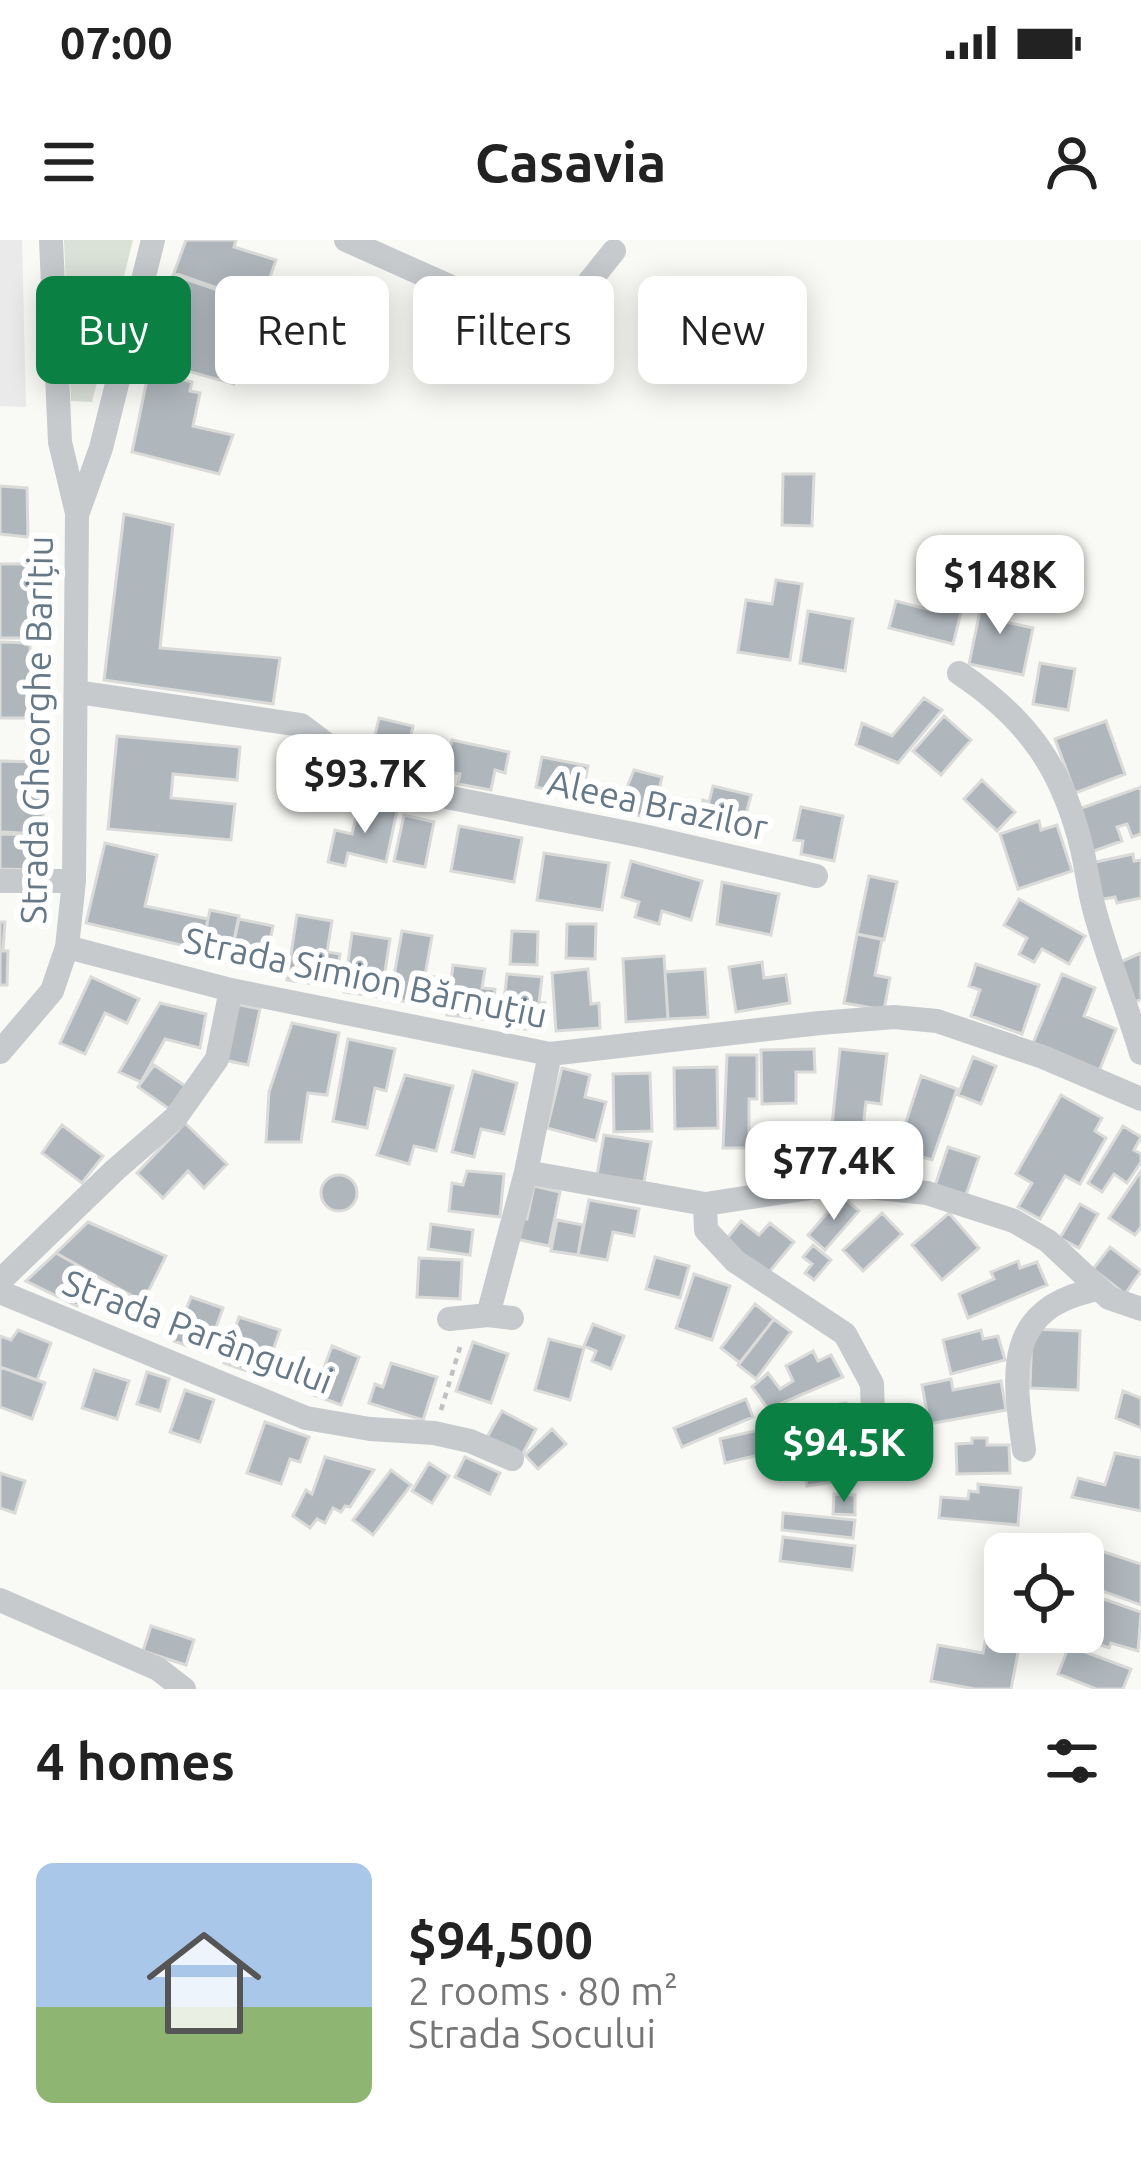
<!DOCTYPE html>
<meta charset="utf-8">
<style>
:root{--surface:#fff;--page:#f6f6f6;--text:#222;--muted:#767676;--accent:#0b8043}
body{margin:0;font-family:Ubuntu,sans-serif;background:var(--page);color:var(--text);height:100vh;display:flex;flex-direction:column;font-size:45px;white-space:nowrap}
*{box-sizing:border-box;margin:0}
p{font-size:39px;color:var(--muted)}
.icon{flex:none;width:66px;height:66px;fill:none;stroke:currentColor;stroke-width:2;stroke-linecap:round;stroke-linejoin:round}
.map{position:relative;height:1449px;overflow:hidden}
.sheet{display:flex;flex-direction:column;background:var(--surface);flex:1}
.sheet>*{flex:none}
.top-card{position:absolute;left:36px;top:36px;width:1071px;height:108px;display:flex;gap:24px}
.fabs{position:absolute;left:984px;top:1293px;display:grid;gap:24px}
.fabs a{display:grid;place-items:center;width:120px;height:120px;border-radius:18px;background:var(--surface);box-shadow:0 6px 30px #0003;font-size:60px}
.price{position:absolute;translate:-50% -102px;padding:0 27px;border-radius:24px;background:#fff;color:#222;font-size:39px;line-height:78px;filter:drop-shadow(0 3px 6px #0008)}
.price::after{content:'';position:absolute;left:50%;top:72px;width:36px;height:27px;margin-left:-18px;background:inherit;clip-path:polygon(0 0,100% 0,50% 100%)}
.price.selected{background:var(--accent);color:#fff}
ul{padding:0;list-style:none}
li{display:flex;align-items:center;gap:36px;height:300px;padding:0 36px}
li span{display:grid;place-items:center;flex:none;width:336px;height:240px;border-radius:18px;color:#555}
li>.icon{margin-inline-start:auto}
span .icon{width:144px;height:144px;fill:#fffc;stroke-width:1}
li b{font-size:51px}
h2{display:flex;justify-content:space-between;align-items:center;height:144px;padding:0 36px;font-size:51px}
.tag{padding:0 42px;border-radius:18px;background:var(--surface);box-shadow:0 6px 30px #0003;font-size:42px;line-height:108px}
.tag.selected{background:var(--accent);color:#fff}
.status{display:flex;justify-content:space-between;align-items:center;height:84px;padding:0 60px;background:var(--surface);direction:ltr}
.status svg{height:33px;fill:currentColor}
header{display:flex;justify-content:space-between;align-items:center;height:156px;padding:0 36px;background:var(--surface);font-size:54px;font-weight:700}
.map>svg:first-child{display:block}
</style>
<div class="status"><b>07:00</b><svg viewBox="0 0 49 12"><path d="M0 12V9h3v3zM5 12V6h3v6zM10 12V3h3v9zM15 12V0h3v12zM26 1h20v11H26zM47 4h2v5h-2z"/></svg></div>
<header><svg class="icon" aria-label="menu" viewBox="0 0 24 24"><path d="M4 6h16M4 12h16M4 18h16"/></svg>Casavia<svg class="icon" aria-label="person" viewBox="0 0 24 24"><circle cx="12" cy="8" r="4"/><path d="M4 21q1-7 8-7t8 7"/></svg></header>
<div class="map">
<svg width="1141" height="1449" viewBox="0 0 1141 1449">
<rect width="100%" height="100%" fill="#f9f9f6"/>
<path fill="#e9eae9" d="M0,0H22L26,167L0,166Z"/>
<path fill="#dae1d7" d="M64,0H133L92,162L71,161Z"/>
<path fill="#afb7bd" stroke="#dadad8" stroke-width="3" d="M186,0H236L234,7L276,20L261,63L174,33Z
M173,35L230,54L218,96L246,104L234,144L151,121Z
M149,130L192,142L190,151L200,153L193,186L233,195L219,234L132,212Z
M783,234H814L812,286L782,285Z
M0,246L27,248L28,297L0,294Z
M124,274L173,285L160,408L280,418L273,464L104,440Z
M0,324H32L31,398H0Z
M776,340L802,344L790,420L738,412L746,360L772,364Z
M984,351L1011,356L1006,382L1033,388L1023,435L969,424Z
M935,353L964,361L953,404L889,388L896,361L930,370Z
M808,371L853,379L845,431L800,423Z
M0,402L30,403L31,478H0Z
M1040,423L1075,429L1068,470L1033,464Z
M924,458L942,470L898,523L856,505L862,483L892,496Z
M944,476L971,500L941,535L913,511Z
M379,478L413,486L411,495L425,499L418,528L370,517Z
M1106,481L1125,534L1075,553L1055,499Z
M117,496L240,507L237,540L173,534L171,558L235,564L231,600L108,589Z
M452,500L509,512L505,533L495,530L491,550L458,544L460,534L445,531Z
M542,517L588,526L582,557L536,547Z
M0,521L43,522V594L0,592Z
M634,530L662,537L659,550L666,552L659,581L629,573L632,560L623,557Z
M982,540L1015,572L997,591L964,559Z
M713,546L751,555L740,597L709,589L712,577L700,575L703,560L709,562Z
M1141,547V594L1132,597L1127,584L1117,587L1122,601L1091,612L1076,570Z
M359,563L397,571L386,622L348,613L345,626L328,622L335,590L352,594Z
M801,567L843,576L834,621L801,614L803,601L794,600Z
M404,575L434,582L425,627L394,621Z
M1039,581L1041,590L1057,585L1072,631L1018,649L1000,594Z
M459,586L522,598L514,642L451,631Z
M0,594L41,595L40,630L0,629Z
M105,603L157,615L145,666L208,679L202,710L86,683Z
M544,613L609,623L602,670L537,660Z
M1133,614L1134,621L1141,620V658L1117,663L1115,657L1098,660L1091,623Z
M631,621L702,641L691,680L662,671L659,684L635,677L639,662L622,657Z
M869,636L897,642L884,700L857,694Z
M722,642L779,654L771,695L717,684Z
M1019,659L1085,696L1069,724L1042,709L1034,722L1019,714L1027,698L1004,685Z
M210,670L239,676L229,723L200,716Z
M297,675L332,681L327,712L340,714L335,747L287,740Z
M239,679L273,686L264,730L229,723Z
M0,682H5L3,711H8L7,745H0Z
M567,684H596L595,719L566,718Z
M402,691L432,696L425,735L439,738L435,766L390,759Z
M512,691L538,692L537,725L510,724Z
M352,693L390,699L381,757L344,752Z
M857,694L882,699L875,735L890,738L884,770L844,763Z
M1141,713V759L1133,763L1116,724Z
M664,716L668,779L626,782L623,719Z
M762,722L764,738L786,735L790,763L736,772L729,727Z
M976,724L1039,745L1022,794L971,776L980,750L969,746Z
M453,725L485,729L482,748L495,749L491,780L447,775Z
M588,729L591,764L599,763L600,788L556,791L552,733Z
M705,729L708,777L668,779L665,732Z
M507,734L542,737L539,763H545L543,791L501,786Z
M1062,734L1095,748L1084,776L1116,789L1099,831L1033,803Z
M91,737L139,759L127,783L105,773L85,814L60,803Z
M160,763L206,774L200,808L165,799L141,842L119,832Z
M236,764L260,769L248,825L224,820Z
M292,783L339,793L327,855L308,853L301,902H266L269,852Z
M348,799L395,809L386,851L375,848L367,888L333,881Z
M814,809L815,832H796V863L762,864L761,810Z
M840,809L887,814L881,864L866,862L863,888L832,885Z
M727,815H757V859H749V908H723Z
M973,817L996,826L981,864L958,855Z
M154,825L191,850L175,873L138,847Z
M717,827L718,888L675,889L674,828Z
M562,828L590,835L585,857L606,862L596,901L547,888Z
M473,831L517,843L504,894L481,889L474,917L452,912Z
M650,833L652,891L614,892L613,834Z
M405,835L453,846L436,911L414,906L409,924L377,915Z
M921,836L957,849L932,920L897,909Z
M1061,855L1102,878L1095,891L1106,898L1080,944L1065,936L1040,979L1018,967L1032,943L1016,934Z
M185,883L227,924L204,948L188,931L163,958L137,933Z
M62,885L103,916L82,943L42,913Z
M1123,886L1141,897L1134,910L1141,914V922L1127,943L1114,934L1102,952L1088,943Z
M604,895L651,902L644,942L597,935Z
M948,907L979,917L965,958L934,949Z
M467,931L504,934L500,977L449,971L452,943L463,945Z
M1141,931V987L1135,995L1109,978Z
M321 953a18 18 0 1 1 36 0a18 18 0 1 1-36 0Z
M534,946L560,952L549,1006L516,999L520,978L527,979Z
M842,956L859,971L825,1010L808,995Z
M589,960L639,969L634,996L613,992L607,1020L578,1015Z
M1080,964L1098,974L1079,1008L1060,998Z
M882,973L902,994L863,1031L843,1010Z
M949,973L979,1008L942,1040L912,1005Z
M557,980L583,985L578,1015L551,1011Z
M741,981L759,995L770,983L794,1002L766,1036L724,1002Z
M88,982L166,1016L143,1062L56,1013Z
M431,984L473,990L470,1015L428,1009Z
M813,1005L831,1020L814,1040L805,1033L812,1024L803,1017Z
M1110,1007L1141,1031L1125,1054L1093,1029Z
M56,1013L95,1035L77,1066L26,1041Z
M655,1017L689,1026L680,1058L646,1049Z
M419,1018L462,1020L460,1059L417,1057Z
M1018,1021L1020,1028L1037,1022L1047,1045L968,1078L959,1054L994,1039L991,1032Z
M694,1034L730,1046L712,1100L676,1088Z
M191,1057L223,1068L207,1113L174,1101Z
M755,1064L774,1079L740,1123L721,1108Z
M239,1077L280,1090L264,1137L224,1123Z
M774,1079L791,1092L756,1139L738,1125Z
M593,1084L624,1096L611,1129L592,1121L596,1111L584,1106Z
M1032,1089L1080,1091L1078,1150L1030,1148Z
M18,1090L51,1103L37,1140L0,1127V1096L11,1100Z
M981,1090L983,1099L998,1096L1005,1120L951,1134L943,1100Z
M549,1099L584,1108L570,1160L535,1150Z
M473,1102L508,1114L491,1163L456,1151Z
M332,1106L359,1117L341,1165L314,1155Z
M813,1111L818,1121L831,1115L843,1137L768,1169L752,1147L768,1133L780,1149L793,1141L786,1126Z
M391,1123L437,1137L423,1180L369,1163L375,1144L383,1147Z
M0,1127L45,1143L32,1179L0,1167Z
M94,1130L129,1141L117,1179L82,1168Z
M147,1132L169,1139L160,1171L137,1164Z
M951,1139L953,1150L1001,1141L1006,1170L929,1184L922,1145Z
M185,1150L214,1160L200,1202L170,1192Z
M1123,1151L1141,1158V1188L1116,1178Z
M746,1159L753,1177L682,1207L674,1188Z
M846,1163L852,1198L813,1205L807,1170Z
M502,1171L536,1189L521,1217L486,1199Z
M265,1182L309,1197L300,1222L290,1219L281,1244L247,1233Z
M780,1185L785,1209L725,1223L720,1199Z
M552,1189L566,1204L538,1229L525,1215Z
M972,1198H987V1205H1009L1010,1233L957,1234L956,1204L972,1203Z
M855,1200L860,1238L807,1246L801,1209Z
M1115,1213L1141,1218V1271L1072,1257L1078,1238L1105,1245Z
M325,1217L374,1230L350,1267L345,1266L341,1272L333,1268L325,1283L317,1279L310,1288L293,1276L306,1250L312,1254Z
M465,1217L500,1233L490,1254L455,1237Z
M429,1223L449,1236L432,1263L412,1251Z
M391,1230L411,1245L373,1295L353,1280Z
M0,1233L25,1241L15,1273L0,1268Z
M978,1244L1021,1248L1018,1285L939,1278L941,1257L968,1259L969,1251L978,1252Z
M834,1254L855,1255V1275L833,1274Z
M783,1273L855,1280L853,1298L782,1290Z
M783,1297L855,1306L852,1330L780,1321Z
M1080,1304L1141,1324V1365L1083,1344V1314H1077Z
M994,1353L1005,1355V1392H1022L1011,1449H975L931,1441L938,1405L983,1413Z
M1089,1354L1141,1372L1138,1411L1111,1403L1109,1408L1076,1397L1077,1392H1083V1374Z
M151,1386L194,1400L186,1425L143,1411Z
M1069,1406L1131,1429L1123,1449H1096L1058,1434Z"/>
<g fill="none" stroke-linecap="round" stroke-linejoin="round">
<path stroke="#bfc2c4" stroke-width="4.5" stroke-dasharray="6 6" stroke-linecap="butt" d="M441,1170L460,1107"/>
<path stroke="#c6cacd" stroke-width="24" d="M51,0L60,202L77,273
M346,0L514,75L550,80L573,62L614,11
M959,433C1027,478 1063,529 1082,609C1087,630 1089,652 1095,672C1108,720 1127,766 1141,813
M77,452L301,485L362,531L396,547L643,596L816,636
M0,641H74
M67,707L231,750L550,814L820,783L894,777L937,781L1043,817L1141,859
M0,812L52,751L67,707L74,641L77,275L101,208L153,0
M550,814L526,932L705,964L837,944L927,953L1014,981L1048,1001L1109,1058L1141,1069
M705,964L706,990L735,1021L845,1094L872,1144L874,1210
M0,1041L115,930L176,877L217,819L231,750
M0,1052L306,1178L370,1189L434,1193L470,1201L512,1219
M488,1075L526,932
M449,1079L488,1075L512,1078
M1024,1210C1013,1132 1003,1067 1099,1049
M0,1360L158,1429L184,1449"/>
</g>
<g text-anchor="middle" dominant-baseline="central" stroke-width="12" stroke-linejoin="round" paint-order="stroke">
<g font-size="36" fill="#667988" stroke="#fff">
<text transform="translate(36 490) rotate(-89)">Strada Gheorghe Barițiu</text>
<text transform="translate(658 564) rotate(12)">Aleea Brazilor</text>
<text transform="translate(366 737) rotate(12)">Strada Simion Bărnuțiu</text>
<text transform="translate(198 1091) rotate(21)">Strada Parângului</text>
</g>
</g>
</svg>
<div class="fabs">
<a><svg class="icon" aria-label="locate" viewBox="0 0 24 24"><circle cx="12" cy="12" r="6"/><path d="M12 2v4M12 18v4M2 12h4M18 12h4"/></svg></a>
</div>
<b class="price" style="left:1000px;top:397px">$148K</b>
<b class="price" style="left:365px;top:596px">$93.7K</b>
<b class="price" style="left:834px;top:983px">$77.4K</b>
<b class="price selected" style="left:844px;top:1265px">$94.5K</b>
<div class="top-card">
<a class="tag selected">Buy</a>
<a class="tag">Rent</a>
<a class="tag">Filters</a>
<a class="tag">New</a>
</div>
</div>
<section class="sheet">
<h2>4 homes<svg class="icon" aria-label="filters" viewBox="0 0 24 24"><path d="M4 7h16M4 17h16"/><circle cx="9" cy="7" r="2"/><circle cx="15" cy="17" r="2"/></svg></h2>
<ul>
<li><span style="background:linear-gradient(#a9c7e8 60%,#8fb573 0)"><svg class="icon" aria-label="home" viewBox="0 0 24 24"><path d="M3 11l9-7 9 7M6 9v11h12V9"/></svg></span><div><b>$94,500</b><p>2 rooms · 80 m²</p><p>Strada Socului</p></div></li>
</ul>
</section>
